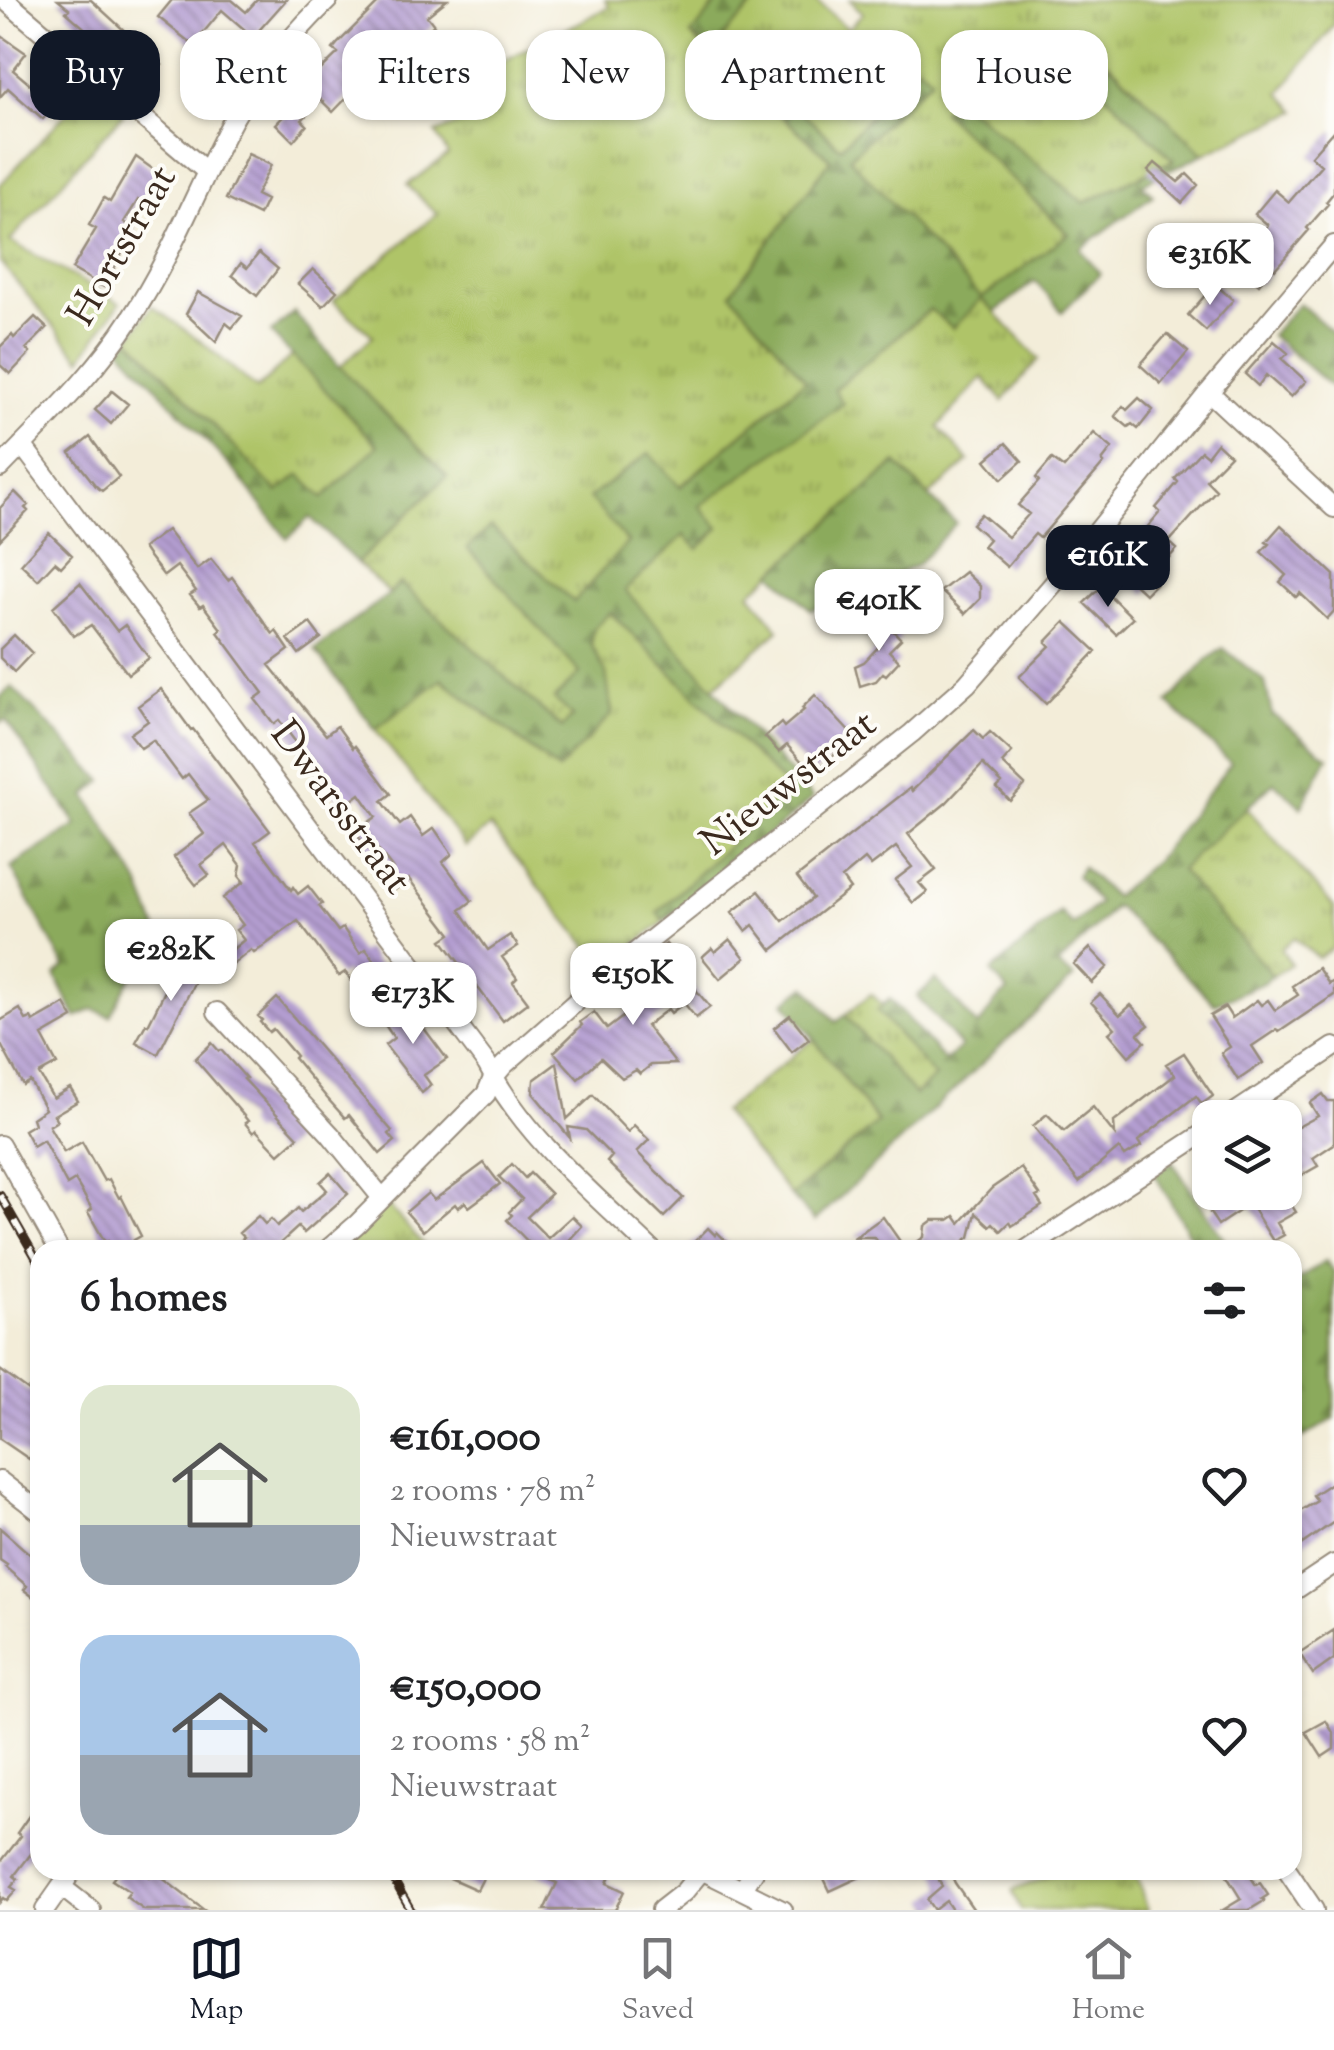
<!DOCTYPE html>
<meta charset="utf-8">
<style>
:root{--surface:#fff;--page:#f6f6f6;--text:#202124;--muted:#757577;--line:#e0e0e0;--accent:#111827}
body{margin:0;font-family:"Sorts Mill Goudy",serif;background:var(--page);color:var(--text);height:100vh;display:flex;flex-direction:column;font-size:38px;white-space:nowrap}
*{box-sizing:border-box;margin:0}
p{font-size:32px;color:var(--muted)}
.icon{flex:none;width:55px;height:55px;fill:none;stroke:currentColor;stroke-width:2;stroke-linecap:round;stroke-linejoin:round}
.map{position:relative;flex:1;overflow:hidden}
.drawer{position:absolute;left:30px;top:1240px;width:1272px;height:640px;display:flex;flex-direction:column;background:var(--surface);border-radius:30px;box-shadow:0 2px 8px #0004}
.drawer>*{flex:none}
.top-card{position:absolute;left:30px;top:30px;width:1275px;height:90px;display:flex;gap:20px}
.tools{position:absolute;left:1192px;top:1100px;display:grid;gap:20px}
.tools a{display:grid;place-items:center;width:110px;height:110px;border-radius:20px;background:var(--surface);box-shadow:0 2px 8px #0004;font-size:50px}
.price{position:absolute;translate:-50% -85px;padding:0 22px;border-radius:20px;background:#fff;color:#222;font-size:32px;line-height:65px;filter:drop-shadow(0 2px 5px #0008)}
.price::after{content:'';position:absolute;left:50%;top:60px;width:30px;height:22px;margin-left:-15px;background:inherit;clip-path:polygon(0 0,100% 0,50% 100%)}
.price.active{background:var(--accent);color:#fff}
ul{padding:0;list-style:none}
li{display:flex;align-items:center;gap:30px;height:250px;padding:0 50px}
li span{display:grid;place-items:center;flex:none;width:280px;height:200px;border-radius:30px;color:#555}
li>.icon{margin-inline-start:auto}
span .icon{width:120px;height:120px;fill:#fffc;stroke-width:1}
li b{font-size:42px}
h2{display:flex;justify-content:space-between;align-items:center;height:120px;padding:0 50px;font-size:42px}
.chip{padding:0 35px;border-radius:30px;background:var(--surface);box-shadow:0 2px 8px #0004;font-size:35px;line-height:90px}
.chip.active{background:var(--accent);color:#fff}
.tabs{display:flex;justify-content:space-around;align-items:center;height:140px;border-top:2px solid var(--line);background:var(--surface);font-size:28px;color:var(--muted)}
.tabs a{display:grid;justify-items:center;gap:5px}
.tabs .active{color:var(--accent)}
.map>svg:first-child{display:block}
</style>
<div class="map">
<svg width="1334" height="1910" viewBox="0 0 1334 1910">
<defs>
<pattern id="grass-tufts" width="24" height="20" patternUnits="userSpaceOnUse" patternTransform="scale(2.5)"><rect width="24" height="20" fill="#afc468"/><path d="M3 7l-1-3M5 7V3M7 7l1-3M15 17l-1-3M17 17v-4M19 17l1-3" fill="none" stroke="#909f55"/></pattern>
<pattern id="forest-firs" width="22" height="20" patternUnits="userSpaceOnUse" patternTransform="scale(2.5)"><rect width="22" height="20" fill="#8baa5c"/><path d="M5 1l3.5 6h-7zM16 11l3.5 6h-7z" fill="#738b4b"/></pattern>
<pattern id="building-back-hatch" width="6" height="6" patternUnits="userSpaceOnUse" patternTransform="scale(2.5)"><rect width="6" height="6" fill="#b49ed1"/><path d="M-1 5l2 2M0 0l6 6M5-1l2 2" fill="none" stroke="#9481a9"/></pattern>
</defs>
<rect width="100%" height="100%" fill="#fdfcf7"/>
<filter id="ink" filterUnits="userSpaceOnUse"><feTurbulence type="fractalNoise" baseFrequency=".01" numOctaves="2"/><feDisplacementMap in="SourceGraphic" scale="20" xChannelSelector="R" yChannelSelector="G"/><feConvolveMatrix kernelMatrix="1 2 1 2 8 2 1 2 1" color-interpolation-filters="sRGB"/></filter>
<filter id="wash" filterUnits="userSpaceOnUse"><feTurbulence type="fractalNoise" baseFrequency=".0048" numOctaves="4" result="noise"/><feDisplacementMap in="SourceGraphic" scale="40" xChannelSelector="R" yChannelSelector="G"/><feGaussianBlur stdDeviation="2.25" result="paint"/><feColorMatrix in="noise" values="0 0 0 0 0 0 0 0 0 0 0 0 0 0 0 0 0 1.4 0 .05"/><feComposite in="paint" operator="in"/></filter>
<g filter="url(#wash)">
<rect width="100%" height="100%" fill="#f3edd9"/>
<path fill="url(#grass-tufts)" stroke="#757743" stroke-width="2.5" d="M605,0H719L691,36L831,160L732,293L806,380L679,487L590,497L628,542L573,603L491,527L581,674L573,716L562,728L400,583L389,593L357,563L447,476L340,367L373,336L333,301L437,214L407,185L448,155L436,133L467,121L454,86L609,7Z
M758,0H815L848,29L863,13L850,0H1334V25L1280,93L1297,111L1204,154L1109,63L1091,80L1174,160L1084,203L959,100L943,111L1069,235L982,299L1039,359L1003,401L983,377L938,427L969,461L929,496L896,463L750,593L779,630L713,688L624,590L685,534L699,548L719,528L699,506L842,404L834,389L931,309L953,328L848,157L931,77L918,66L840,148L721,38Z
M92,85L123,114L10,241L120,303L81,359L0,262V185Z
M152,306L203,343L257,389L292,355L378,446L323,498L277,492L130,338Z
M610,612L789,789L658,912L665,921L605,968L490,826L466,847L375,729L441,679L558,770L606,673L591,645L594,628Z
M1246,807L1334,907V947L1318,958L1294,938L1281,949L1291,964L1273,976L1180,870Z
M871,994L883,1005L878,1011L936,1077L915,1095L845,1015Z
M814,1039L878,1123L791,1196L722,1112Z
M386,1203L428,1250H335Z
M1062,1870H1134L1148,1910H1021L1012,1891Z"/>
<path fill="url(#forest-firs)" stroke="#636a3d" stroke-width="2.5" d="M720,0H758L722,38L840,148L918,66L932,78L849,158L982,298L1069,234L942,111L959,100L1084,203L1174,160L1091,80L1108,63L1204,154L1142,184L1153,195L1080,249L1100,274L1062,312L1035,281L995,312L981,299L953,328L930,309L834,389L843,404L700,506L719,528L698,549L684,535L625,590L813,798L665,921L657,913L789,789L610,612L594,628L591,644L606,673L612,714L558,770L442,679L375,729L315,650L389,594L400,583L562,728L573,716L554,699L580,673L467,548L491,527L574,602L628,542L589,498L649,453L680,487L806,380L731,293L831,160L691,35Z
M1299,303L1334,333V389L1271,335Z
M294,312L340,367L447,476L357,563L310,517L287,539L239,476L121,349L130,338L277,492L300,475L323,498L378,446L271,333Z
M896,463L956,523L916,566L811,610L772,573Z
M1223,648L1265,682L1272,714L1328,757L1301,807L1274,782L1180,870L1273,976L1263,983L1215,1004L1116,906L1058,965L1074,977L815,1221L791,1196L878,1122L785,1002L806,986L836,1022L845,1015L915,1095L935,1077L877,1010L890,999L945,1061L961,1047L917,996L936,979L978,1027L997,1000L1008,991L991,972L1060,912L1073,925L1099,903L1076,876L1082,867L1114,897L1156,860L1231,763L1168,703L1207,660Z
M12,687L103,781L86,795L139,883L157,929L110,1016L93,1009L76,1017L55,975L65,967L11,867L77,825L6,720L0,723V697Z
M1172,1161L1231,1250H1198L1154,1173Z
M1326,1261L1334,1273V1419L1293,1443V1277L1296,1281Z"/>
<g id="blocks">
<path fill="url(#building-back-hatch)" d="M58,0H91L162,65L146,82L66,12L69,9Z
M172,0H232L246,12L257,0H286L253,37L222,10L193,45L158,17Z
M381,0H447L427,16L434,25L425,32L437,51L420,62L401,35L391,46L389,44L368,66L393,90L383,101L362,82L333,112L321,100L302,120L307,125L293,141L276,124L310,89L305,85L338,53L333,49L338,43Z
M0,35L26,53L13,70L32,86L33,85L47,94L52,89L62,97L43,119L8,88L0,97Z
M1334,130V192L1326,202L1328,204L1307,228L1309,230L1275,269L1273,267L1259,284L1236,264L1268,225L1255,214L1275,190L1289,202L1321,165L1311,156Z
M248,154L271,165L256,195L266,200L259,215L226,199Z
M136,157L164,177L147,206L138,200L124,222L135,229L104,287L72,269L96,229L89,225L104,198L110,202Z
M1155,163L1178,182L1187,174L1198,185L1182,203L1148,171Z
M259,253L278,269L257,296L232,275L241,263L247,268Z
M313,269L337,291L323,306L298,284Z
M1215,284L1233,300L1206,331L1188,315Z
M198,292L242,316L232,328L226,323L216,342L186,314Z
M35,317L47,328L26,349L30,353L10,374L0,365V347L12,335L14,338Z
M1167,334L1188,352L1161,384L1140,365Z
M1274,341L1288,353L1282,359L1306,381L1291,397L1266,375L1258,386L1245,374Z
M112,391L128,404L111,424L95,410Z
M1139,398L1153,410L1138,429L1132,424L1128,427L1115,416L1123,406L1127,410Z
M1094,433L1112,448L1102,461L1104,463L1040,538L1035,534L1007,567L983,546L989,539L972,524L981,514L1008,537L1029,514L1018,505L1039,481L1036,478L1052,459L1064,468Z
M90,437L119,477L102,491L96,486L70,453Z
M1006,443L1022,461L1002,479L986,460Z
M1217,443L1230,455L1206,480L1216,490L1169,542L1177,549L1153,574L1159,580L1145,594L1115,566L1160,512L1156,508L1178,482L1175,479L1201,451L1207,456Z
M15,492L28,505L25,508L28,511L0,540V508Z
M1281,525L1334,575V611L1327,619L1300,593L1296,597L1280,582L1286,575L1261,552L1269,544L1266,542Z
M167,530L197,569L211,559L228,580L232,577L273,634L276,631L289,650L269,665L326,735L337,726L353,748L355,746L391,794L382,801L400,825L410,817L423,836L434,828L452,854L443,862L472,901L460,910L488,950L510,935L518,946L502,957L517,978L513,982L528,1002L503,1021L442,940L451,934L409,879L395,890L385,876L393,869L374,845L368,849L355,832L376,817L360,794L344,806L279,720L274,724L255,699L263,693L218,632L221,629L203,605L200,607L190,595L196,591L177,566L164,576L147,554L143,548Z
M49,533L72,555L61,567L55,562L38,580L21,564Z
M965,572L980,586V599L965,614L941,591Z
M80,583L117,631L125,625L149,658L128,674L91,625L74,636L53,607Z
M1101,587L1133,618L1116,634L1084,603Z
M880,617L901,639L889,651L899,661L886,675L883,673L876,681L860,686L855,666L864,662L881,644L867,630Z
M1065,622L1096,651L1046,704L1019,677L1050,646L1046,642Z
M310,623L321,638L299,654L288,639Z
M14,635L32,653L14,672L0,658V649Z
M161,689L191,730L193,729L270,831L255,842L291,890L293,887L298,894L308,886L322,904L319,906L338,931L343,928L360,953L366,949L389,980L364,998L345,972L339,976L298,921L254,953L251,950L229,967L222,958L244,940L236,930L243,925L223,898L244,882L239,876L241,865L226,845L201,865L209,875L196,885L174,857L204,834L189,813L208,800L188,774L182,779L153,740L141,748L130,734L148,721L138,706Z
M815,695L854,737L813,774L787,745L779,752L765,737L781,723L784,727L804,710L802,708Z
M974,730L983,739L990,732L1012,752L1002,763L1025,785L1010,801L997,788L1002,783L983,764L946,803L908,834L936,870L919,883L927,892L913,903L895,880L912,867L896,847L871,866L865,859L842,878L850,889L772,950L753,925L746,931L732,912L759,891L783,921L813,898L797,877L910,788L912,791Z
M730,939L745,958L720,979L702,957L712,948L715,952Z
M666,944L686,970L682,973L710,1007L696,1018L684,1003L671,1013L668,1009L646,1026L676,1064L651,1065L640,1074L636,1070L622,1078L601,1058L578,1079L554,1052L582,1025L580,1022L594,1012L607,1029L671,980L652,955Z
M1090,948L1108,967L1092,983L1074,964Z
M184,953L204,964L158,1054L136,1042L146,1024L148,1025Z
M1318,968L1329,984L1334,981V995L1279,1032L1276,1030L1252,1046L1263,1063L1238,1080L1221,1053L1230,1047L1210,1016L1225,1007L1232,1018L1257,1000L1261,1005L1268,1000L1275,1010L1298,995L1292,986Z
M1100,994L1120,1015L1131,1005L1149,1025L1138,1034L1145,1042L1129,1056L1109,1033L1115,1028L1091,1002Z
M277,998L392,1131L389,1134L395,1141L380,1154L349,1115L345,1118L327,1098L294,1058L296,1056L273,1029L269,1032L260,1022L262,1020L258,1016Z
M65,1004L73,1018L42,1036L57,1064L39,1074L53,1098L70,1088L78,1101L54,1115L57,1121L49,1126L64,1152L82,1142L104,1181L109,1179L119,1198L121,1196L141,1236L134,1240L138,1246L131,1250H112L108,1241L105,1242L88,1212L92,1209L75,1180L67,1185L43,1140L33,1146L24,1130L34,1124L32,1118L45,1109L30,1081L23,1085L0,1043V1021L20,1009L26,1020L31,1018L33,1022Z
M408,1007L447,1059L424,1075L431,1085L422,1093L385,1045L394,1038L383,1022L402,1008L404,1010Z
M790,1015L809,1039L792,1052L774,1028Z
M212,1043L219,1051L221,1050L246,1078L244,1079L298,1137L279,1154L256,1130L253,1133L245,1123L248,1121L244,1116L195,1059Z
M1184,1053L1213,1096L1202,1104L1196,1096L1138,1141L1141,1146L1125,1156L1119,1148L1079,1182L1033,1126L1047,1114L1064,1131L1093,1107L1115,1135L1114,1122L1175,1075L1166,1064Z
M557,1063L567,1119L593,1095L628,1132L634,1125L649,1140L637,1152L683,1198L664,1217L607,1162L612,1156L586,1130L568,1127L570,1138L533,1093L534,1080Z
M1323,1094L1328,1101H1334V1144L1313,1158L1318,1166L1295,1179L1285,1161V1134L1318,1116L1310,1103Z
M484,1163L500,1184L469,1207L465,1202L458,1208L455,1204L423,1231L406,1212L428,1193L434,1200Z
M512,1164L525,1178L530,1173L551,1194L527,1217L548,1238L572,1216L582,1226L560,1250H536L507,1220L512,1215L509,1212L522,1199L499,1177Z
M1021,1168L1040,1195L1036,1197L1042,1206L1012,1226L1010,1222L1001,1231L993,1223L990,1226L976,1213L970,1237L952,1250H906L924,1237L925,1226L933,1220H949L955,1216L960,1223L992,1188Z
M330,1173L348,1194L304,1233L298,1227L273,1250H229L244,1238L239,1233L258,1216L265,1224L271,1219L277,1226L298,1208L301,1212L327,1190L320,1182Z
M1209,1192H1283L1296,1212L1277,1223L1284,1235L1273,1241L1250,1204L1218,1225L1210,1213L1218,1207Z
M883,1217L906,1250H884L874,1237H855Z
M708,1228L715,1235L717,1232L729,1244L722,1250H686Z
M0,1370L29,1391L40,1376V1443L29,1459L0,1439Z
M1334,1481V1522L1292,1551V1516L1317,1501L1313,1495Z
M0,1528L40,1563V1602L24,1590L27,1586L5,1567L7,1565L0,1560Z
M1334,1630V1659L1313,1674L1299,1653Z
M1326,1721L1334,1734V1749L1322,1757L1306,1732Z
M40,1800V1842L14,1876L18,1879L11,1887L16,1890L7,1901L3,1898L0,1902V1863L21,1836L17,1833Z
M120,1870H140L149,1877L153,1871L204,1910H144L126,1897L130,1892L112,1880Z
M432,1870H487L477,1890Z
M528,1870H612L607,1883L624,1891L615,1910H544L557,1883Z
M820,1870H875L830,1891Z
M935,1870H949L955,1883L974,1910H952L946,1901L934,1910L927,1900L942,1887Z
M1223,1870H1246L1256,1885L1260,1883L1268,1895L1262,1899L1264,1901L1249,1910H1223L1241,1899Z"/>
</g>
</g>
<g filter="url(#ink)">
<use href="#blocks" fill-opacity="0" stroke="#978c7c" stroke-width="2.5"/>
<g fill="none" stroke-linecap="round" stroke-linejoin="round">
<g stroke="#978c7c" stroke-width="22">
<path id="minor" d="M5,0L207,172
M1209,392L1334,508
M22,445L487,1064C523,1136 595,1195 652,1250
M0,468C46,420 95,374 131,318C172,256 198,185 233,120C257,77 293,34 328,0
M217,1012L330,1134L382,1198
M1227,1118L1334,1047
M0,1145L59,1250
M327,1250L357,1224L486,1094L493,1078L504,1065L609,973L912,733L967,684L1080,553L1209,392L1334,245
M1026,1250L1210,1129
M0,1481L40,1512
M1292,1592L1334,1564
M701,1870L782,1910
M1287,1870L1314,1910
M63,1888L91,1910
M743,1889L755,1870
M45,1910L73,1870
M661,1910L684,1892L702,1870"/>
</g>
<use href="#minor" stroke="#fff" stroke-width="18"/>
<g stroke="#3b2a1e" stroke-width="9">
<path id="rail" d="M0,1195L40,1265
M388,1870L411,1910"/>
</g>
<use href="#rail" stroke="#fdfcf7" stroke-width="5" stroke-dasharray="15" stroke-linecap="butt"/>
</g>
</g>
<g text-anchor="middle" dominant-baseline="central" stroke-width="8" stroke-linejoin="round" paint-order="stroke">
<g font-size="40" fill="#3b2a1e" stroke="#fdfcf7">
<text transform="translate(124 247) rotate(-60)">Hortstraat</text>
<text transform="translate(790 785) rotate(-38)">Nieuwstraat</text>
<text transform="translate(339 809) rotate(53)">Dwarsstraat</text>
</g>
</g>
</svg>
<div class="tools">
<a><svg class="icon" aria-label="layers" viewBox="0 0 24 24"><path d="M12 4l9 5-9 5-9-5zM3 14l9 5 9-5"/></svg></a>
</div>
<b class="price" style="left:1210px;top:308px">€316K</b>
<b class="price active" style="left:1108px;top:610px">€161K</b>
<b class="price" style="left:879px;top:654px">€401K</b>
<b class="price" style="left:171px;top:1004px">€282K</b>
<b class="price" style="left:633px;top:1028px">€150K</b>
<b class="price" style="left:413px;top:1047px">€173K</b>
<div class="top-card">
<a class="chip active">Buy</a>
<a class="chip">Rent</a>
<a class="chip">Filters</a>
<a class="chip">New</a>
<a class="chip">Apartment</a>
<a class="chip">House</a>
</div>
<section class="drawer">
<h2>6 homes<svg class="icon" aria-label="filters" viewBox="0 0 24 24"><path d="M4 7h16M4 17h16"/><circle cx="9" cy="7" r="2"/><circle cx="15" cy="17" r="2"/></svg></h2>
<ul>
<li><span style="background:linear-gradient(#dfe7d0 70%,#9aa5b1 0)"><svg class="icon" aria-label="home" viewBox="0 0 24 24"><path d="M3 11l9-7 9 7M6 9v11h12V9"/></svg></span><div><b>€161,000</b><p>2 rooms · 78 m²</p><p>Nieuwstraat</p></div><svg class="icon" aria-label="heart" viewBox="0 0 24 24"><path d="M12 20l-8-8c-3-5 5-10 8-4 3-6 11-1 8 4z"/></svg></li>
<li><span style="background:linear-gradient(#a9c7e8 60%,#9aa5b1 0)"><svg class="icon" aria-label="home" viewBox="0 0 24 24"><path d="M3 11l9-7 9 7M6 9v11h12V9"/></svg></span><div><b>€150,000</b><p>2 rooms · 58 m²</p><p>Nieuwstraat</p></div><svg class="icon" aria-label="heart" viewBox="0 0 24 24"><path d="M12 20l-8-8c-3-5 5-10 8-4 3-6 11-1 8 4z"/></svg></li>
</ul>
</section>
</div>
<nav class="tabs">
<a class="active"><svg class="icon" aria-label="map" viewBox="0 0 24 24"><path d="M3 6l6-2 6 2 6-2v14l-6 2-6-2-6 2zM9 4v14M15 6v14"/></svg>Map</a>
<a><svg class="icon" aria-label="saved" viewBox="0 0 24 24"><path d="M7 4h10v16l-5-4-5 4z"/></svg>Saved</a>
<a><svg class="icon" aria-label="home" viewBox="0 0 24 24"><path d="M3 11l9-7 9 7M6 9v11h12V9"/></svg>Home</a>
</nav>
